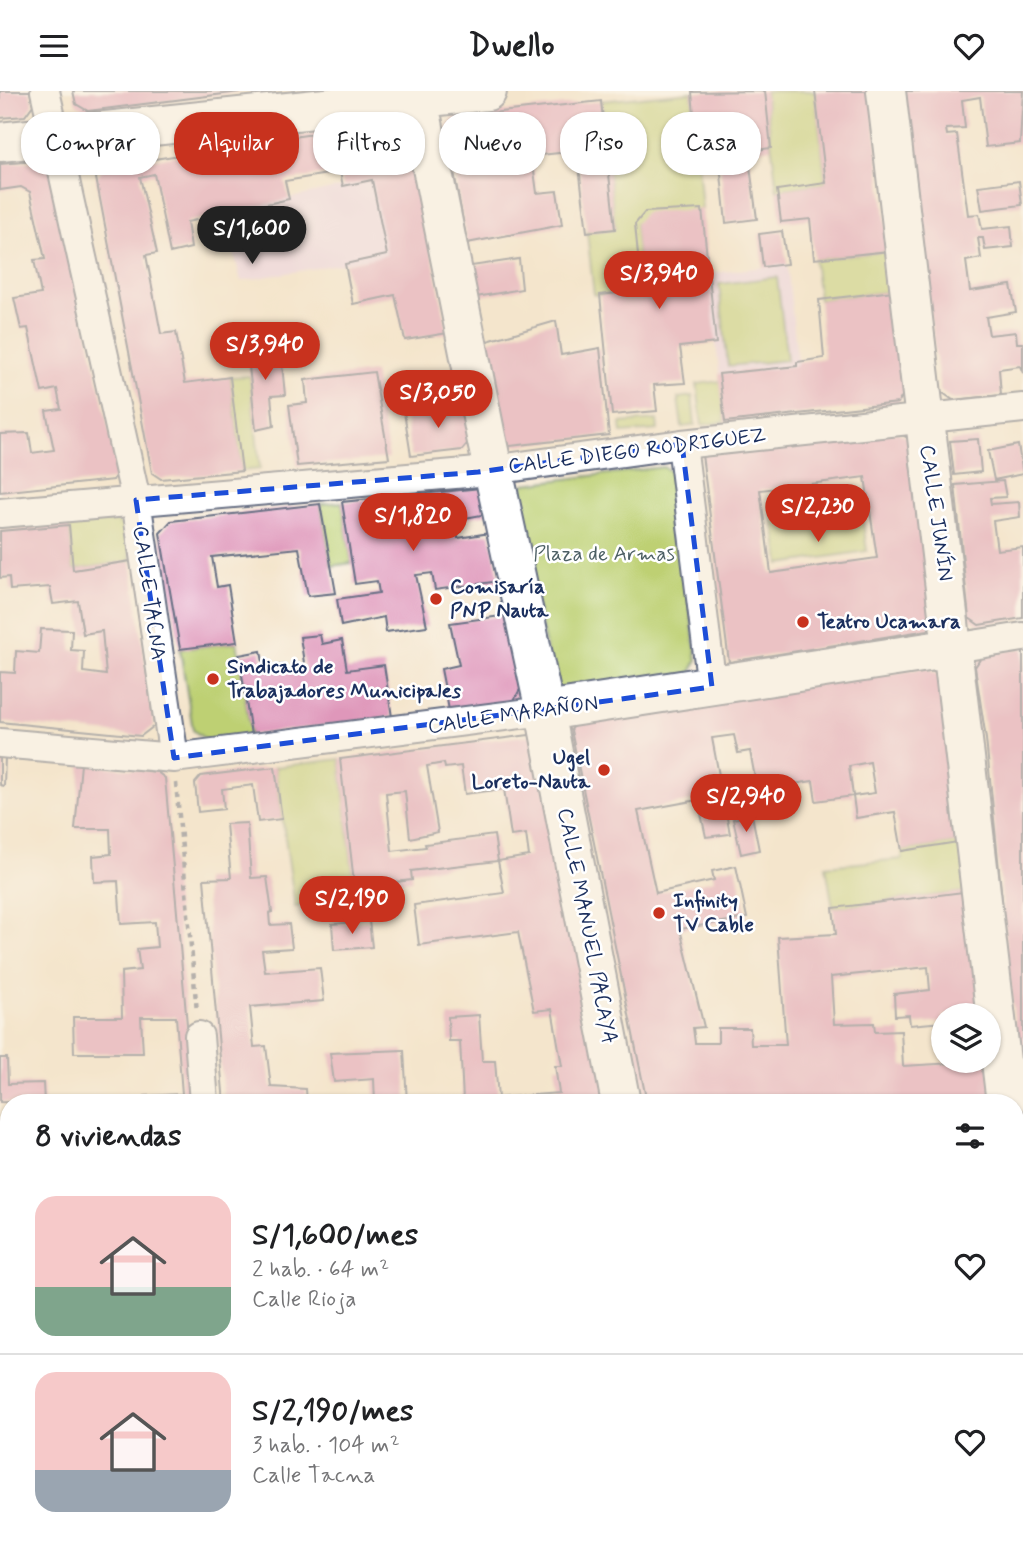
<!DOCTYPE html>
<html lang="es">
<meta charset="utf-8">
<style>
:root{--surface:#fff;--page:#f6f6f6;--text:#202124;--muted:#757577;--line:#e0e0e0;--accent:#c8321e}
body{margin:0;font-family:Mynerve,sans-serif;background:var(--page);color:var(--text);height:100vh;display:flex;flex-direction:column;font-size:26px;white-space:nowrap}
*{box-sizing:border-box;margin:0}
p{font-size:23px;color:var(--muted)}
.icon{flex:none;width:38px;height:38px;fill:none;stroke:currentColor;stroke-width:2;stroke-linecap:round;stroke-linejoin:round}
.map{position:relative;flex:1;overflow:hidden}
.panel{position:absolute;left:0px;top:1003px;width:1024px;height:450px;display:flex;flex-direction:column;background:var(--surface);border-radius:28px 28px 0 0;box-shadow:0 2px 5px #0004}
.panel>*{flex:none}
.banner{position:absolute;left:21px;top:21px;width:982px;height:63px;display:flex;gap:14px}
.controls{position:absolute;left:931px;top:912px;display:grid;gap:14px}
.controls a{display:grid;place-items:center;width:70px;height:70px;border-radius:50%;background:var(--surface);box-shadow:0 2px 5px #0004;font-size:35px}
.price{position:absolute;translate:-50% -60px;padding:0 16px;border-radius:24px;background:var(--accent);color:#fff;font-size:23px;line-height:46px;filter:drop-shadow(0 2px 4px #0008)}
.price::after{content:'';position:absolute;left:50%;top:42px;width:21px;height:16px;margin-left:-10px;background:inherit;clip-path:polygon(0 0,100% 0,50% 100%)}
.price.current{background:#222;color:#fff}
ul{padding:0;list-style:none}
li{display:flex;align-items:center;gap:21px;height:175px;padding:0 35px}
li+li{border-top:2px solid var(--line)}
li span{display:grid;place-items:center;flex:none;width:196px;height:140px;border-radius:21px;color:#555}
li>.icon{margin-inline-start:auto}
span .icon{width:84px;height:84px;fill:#fffc;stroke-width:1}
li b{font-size:30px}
h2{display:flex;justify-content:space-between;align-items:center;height:84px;padding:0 35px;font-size:30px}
.pill{padding:0 24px;border-radius:28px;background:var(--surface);box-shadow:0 2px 5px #0004;font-size:24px;line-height:63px}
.pill.current{background:var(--accent);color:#fff}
header{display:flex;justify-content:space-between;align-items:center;height:91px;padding:0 35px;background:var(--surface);font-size:32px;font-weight:700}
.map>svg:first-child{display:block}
</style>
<header><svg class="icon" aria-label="menu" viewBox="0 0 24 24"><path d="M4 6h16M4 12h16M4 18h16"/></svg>Dwello<svg class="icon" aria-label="heart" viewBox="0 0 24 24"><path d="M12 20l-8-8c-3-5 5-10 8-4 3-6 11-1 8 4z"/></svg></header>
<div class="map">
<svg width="1023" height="1452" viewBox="0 0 1023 1452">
<rect width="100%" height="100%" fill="#fff"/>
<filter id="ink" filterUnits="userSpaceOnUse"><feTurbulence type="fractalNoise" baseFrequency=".0143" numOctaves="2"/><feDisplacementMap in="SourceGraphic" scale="14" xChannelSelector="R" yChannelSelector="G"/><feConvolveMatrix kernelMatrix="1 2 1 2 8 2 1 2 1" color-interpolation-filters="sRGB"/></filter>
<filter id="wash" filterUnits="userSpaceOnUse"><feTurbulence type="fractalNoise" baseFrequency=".00686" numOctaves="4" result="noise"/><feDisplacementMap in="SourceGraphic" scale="28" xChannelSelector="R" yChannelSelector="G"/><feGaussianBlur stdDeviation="1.57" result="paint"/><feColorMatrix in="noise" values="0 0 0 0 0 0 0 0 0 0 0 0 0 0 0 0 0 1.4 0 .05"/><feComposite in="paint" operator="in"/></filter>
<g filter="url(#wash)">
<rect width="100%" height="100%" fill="#f4e5cc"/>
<path fill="#ebd1eb" d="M372,89L432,157L241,190L224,122Z
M787,173L803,323L725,331L708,183Z"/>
<path fill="#bed073" stroke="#6c8068" stroke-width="2" d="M765,0H815L826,92L777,99Z
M692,1L702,118L635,133L640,184L653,183L655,198L594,204L587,141L615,137L601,10Z
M889,160L893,200L819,209L814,168Z
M777,186L787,269L728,275L719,193Z
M250,285L260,378L242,380L230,286Z
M721,290L725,331L702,334L697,293Z
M692,305L695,334L682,336L678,307Z
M657,329L658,339L622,342L621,332Z
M663,376L672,381L697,570L690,583L555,600L514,405L525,393Z
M858,396L867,460L780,473L770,406Z
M342,411L352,472L331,475L320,413Z
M116,430L127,438L131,470L73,479L69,434Z
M237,551L251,644L206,649L193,639L180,558Z
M340,668L356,809L295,816L275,676Z
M964,750L971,800L833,817L826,775L902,768V760Z
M1023,1296V1375L1015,1376V1297Z
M9,1388V1431L0,1432V1389Z"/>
<path fill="#4bacca" stroke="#336e94" stroke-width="2" d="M1023,1375V1452H0V1432L9,1431V1444H1015V1376Z"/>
<g id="blocks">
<path fill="#df97ba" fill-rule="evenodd" d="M0,0H30L33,14L25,25L0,27Z
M73,0H239V1L88,20L76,13Z
M765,0L771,57L748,60L757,128L726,132L717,44L696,46L692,1Z
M815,0H871L889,160L814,168L810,128L781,131L777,99L826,92Z
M901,0H1023L1020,52L986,56L980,6L962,9L965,37L946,38L947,44L957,43L968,124L979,123L982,138L1011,135L1013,156L985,159L983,147H978L981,167L966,170L970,200L1011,194L1016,221L986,226L989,244L1016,241L1017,252H1023V282L1020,275L999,278L1001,304L953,309L940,300Z
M601,10L615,138L587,141L577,60L532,65L537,102L557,100L562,134L467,152L446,37L455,26Z
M389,31L408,44L448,242L405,249L395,204L353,213L345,173L387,164L372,89L343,95L340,81L285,90L289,108L187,131L191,157L170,162L154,83L140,86L157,162L146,164L161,243L176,241L185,292L230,286L242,380L161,388L152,382L96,87L104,76Z
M36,70L52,81L118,379L113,389L0,401V343L29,342L32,362L54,359L46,320L61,318L57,298L42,301L28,237L21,238L14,207L41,203L34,169L45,168L30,101L21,96L0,99V73Z
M1019,90L1022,114L982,119L978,95Z
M702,118L716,252L680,256L685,292L654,294L657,320L612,324L600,204L655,198L653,183L640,185L635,133L645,121Z
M782,140L787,173L763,176L759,143Z
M519,168L522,198L476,206L471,175Z
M893,200L905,300L898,312L725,331L719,283L797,275V271L824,267L819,209Z
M556,230L561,264L600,257L609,344L510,355L502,349L484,251Z
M280,254L285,304L271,305L274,335L256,339L247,257Z
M374,281L389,367L297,375L289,314L307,312L305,289Z
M465,312L472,347L462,359L411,365L404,321Z
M897,341L910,348L934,530L928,539L729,571L702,364ZM865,386L877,467L771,482L760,399Z
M978,348L981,381L954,384L950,350Z
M1018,354L1023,383L994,389L988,360Z
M1003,390L1006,406L990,407L991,413L1019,411L1020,426L993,430L997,459L1023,456V527L979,534L969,527L955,394Z
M481,397L487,423L454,429L458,447L490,442L500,490L435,499L432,482L416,484L427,535L386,541L384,526L341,535L337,508L379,502L377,490L355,493L342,411Z
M320,413L336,502L308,505L299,457L212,466L217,496L228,494L237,551L180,558L160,442L171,430Z
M69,434L73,479L131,470L154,635L141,645L0,631V581L15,582L16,560L39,562L41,538L72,539L71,559L84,560L83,581L106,584L102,540L83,543L78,510L53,513L50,496L10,499L9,486L0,487V440Z
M508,524L523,593L513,611L449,619L441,578L459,574L450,532Z
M320,544L322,553L342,549L347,579L384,574L392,626L251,644L239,564L261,560L264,577L283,574L284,580L305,578L300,546Z
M1023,557V1031H1020L1014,929L986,648L975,576L983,564Z
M926,577L940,585L964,750L902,760L895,721L856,727L853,705L816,710L813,690L780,695L784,715L761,719L750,660L738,662L734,644L712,647L730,743L706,746L698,709L638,720L656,802L714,789L712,780L736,775L747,827L680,838L704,936L693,937L695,952H718V937H750L751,954H786L778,846L836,843L833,817L971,800L985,924H943V931L910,934L909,924L895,925L894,903L930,899L928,876L831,886L834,933L874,932L875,941L901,940L903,975L989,970L993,1012H647L571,639L579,629ZM870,671L875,702L853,705L849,675Z
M529,644L535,648L610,1012H447L463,1009L460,950H449L448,926L479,924L482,970H495L498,1007L559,1002L555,975H562L552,918L534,920L518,841L419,854L414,814L504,802L498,770L529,765L526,743L511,745L504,698L465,703L461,675L445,677L444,672L427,675L438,741L410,747L405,700L386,702L392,760L426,756L425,753L494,744L498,770L411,780L412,789L395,791L396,805L356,809L340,668Z
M0,666H5L4,695L0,694Z
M81,673L157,681L165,687L194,1012H146L145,1005L182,1003L176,926H141L143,962H74L73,926H122L121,881L140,879L137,858L157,856L155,831L121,833L118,790L94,791L93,765L111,763L110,738H75Z
M275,676L282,728L258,731L253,694L222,698L224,718L198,721L195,692L201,685Z
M752,724L759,759L741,763L733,728Z
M247,732L251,787L267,786L272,821L269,822L270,834L289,833L292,857L262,859L265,881L320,877L324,910L250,916L254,956L266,955L271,996L306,998L307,1012H224L204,788L231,787L226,733Z
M369,830L372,856L334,859L332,833Z
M404,959L407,1012H375L374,988L334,991L330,962Z
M0,967H7L8,993L43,992L44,1012L0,1011Z
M0,1103H9V1168H0Z
M4,1192L5,1208H0V1193Z"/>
</g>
</g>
<g filter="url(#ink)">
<use href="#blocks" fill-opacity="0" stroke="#676f84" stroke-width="2"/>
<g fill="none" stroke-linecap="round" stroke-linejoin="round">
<g stroke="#676f84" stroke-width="32">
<path id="street" d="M45,0L136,409L174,667
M682,353L712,596
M0,422L478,381L682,353L1023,317
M954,557L1023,546
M0,652L174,667L545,620
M199,945L204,1012
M1015,1270L1023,1269"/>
</g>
<g stroke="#676f84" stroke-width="42">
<path id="secondary" d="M545,620L621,1012
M1015,1049H1023
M0,1094L9,1093"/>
</g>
<g stroke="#676f84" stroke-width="42">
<path id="primary" d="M886,0C924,337 968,674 1006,1012
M418,7L486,346L545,620L954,557
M0,51L487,0"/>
</g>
<path stroke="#676f84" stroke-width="4.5" stroke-dasharray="5 5" stroke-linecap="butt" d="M176,692L197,921
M0,1363L9,1362"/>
<use href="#street" stroke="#fff" stroke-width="28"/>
<use href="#secondary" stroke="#fff" stroke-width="38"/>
<use href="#primary" stroke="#fff" stroke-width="38"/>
</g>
</g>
<path d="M0 0H1023V1452H0ZM682,353L712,596L174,667L136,409L478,381Z" fill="#f4e5cc" fill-opacity=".55" fill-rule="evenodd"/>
<path fill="none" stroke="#1d4ed8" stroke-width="5" stroke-dasharray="14 9" stroke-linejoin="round" d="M682,353L712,596L174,667L136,409L478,381Z"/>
<g fill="#c8321e" stroke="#fff" stroke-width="2.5">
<circle cx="436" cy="508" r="7"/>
<circle cx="803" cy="531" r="7"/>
<circle cx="213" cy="588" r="7"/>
<circle cx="604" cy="679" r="7"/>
<circle cx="659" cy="822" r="7"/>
</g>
<g text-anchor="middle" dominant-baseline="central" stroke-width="5" stroke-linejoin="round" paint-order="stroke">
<g font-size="21" fill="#1b2f5e" stroke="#fff">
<text transform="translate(637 360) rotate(-7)">CALLE DIEGO RODRIGUEZ</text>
<text transform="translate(936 422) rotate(82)">CALLE JUNÍN</text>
<text transform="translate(149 502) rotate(82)">CALLE TACNA</text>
<text transform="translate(513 624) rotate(-8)">CALLE MARAÑON</text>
<text transform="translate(587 835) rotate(79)">CALLE MANUEL PACAYA</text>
</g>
<g font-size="21" fill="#4c5f64" stroke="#fff">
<text x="604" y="463">Plaza de Armas</text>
</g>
<g font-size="21" font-weight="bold" fill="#1b2f5e" stroke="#fff" text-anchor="start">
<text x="450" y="496">Comisaría<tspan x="450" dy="24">PNP Nauta</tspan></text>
<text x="817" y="531">Teatro Ucamara</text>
<text x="227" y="576">Sindicato de<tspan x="227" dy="24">Trabajadores Municipales</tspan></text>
<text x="590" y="667" text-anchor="end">Ugel<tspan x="590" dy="24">Loreto-Nauta</tspan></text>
<text x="673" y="810">Infinity<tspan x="673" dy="24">TV Cable</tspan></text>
</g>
</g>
</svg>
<div class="controls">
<a><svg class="icon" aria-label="layers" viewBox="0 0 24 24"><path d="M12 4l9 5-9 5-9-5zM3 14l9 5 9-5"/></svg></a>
</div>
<b class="price current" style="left:252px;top:175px">S/1,600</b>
<b class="price" style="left:659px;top:220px">S/3,940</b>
<b class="price" style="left:265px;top:291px">S/3,940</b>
<b class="price" style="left:438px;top:339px">S/3,050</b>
<b class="price" style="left:818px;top:453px">S/2,230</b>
<b class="price" style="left:413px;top:462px">S/1,820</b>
<b class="price" style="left:746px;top:743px">S/2,940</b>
<b class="price" style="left:352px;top:845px">S/2,190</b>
<div class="banner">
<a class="pill">Comprar</a>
<a class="pill current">Alquilar</a>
<a class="pill">Filtros</a>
<a class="pill">Nuevo</a>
<a class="pill">Piso</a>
<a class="pill">Casa</a>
</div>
<section class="panel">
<h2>8 viviendas<svg class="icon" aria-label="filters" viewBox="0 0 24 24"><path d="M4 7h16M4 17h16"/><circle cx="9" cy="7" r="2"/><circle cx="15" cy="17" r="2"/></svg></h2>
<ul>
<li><span style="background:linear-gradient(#f6c9c9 65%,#7fa58c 0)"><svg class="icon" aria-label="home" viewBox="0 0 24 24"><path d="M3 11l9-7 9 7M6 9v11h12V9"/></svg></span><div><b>S/1,600/mes</b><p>2 hab. · 64 m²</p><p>Calle Rioja</p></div><svg class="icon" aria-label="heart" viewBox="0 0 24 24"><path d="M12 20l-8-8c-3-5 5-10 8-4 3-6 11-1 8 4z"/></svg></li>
<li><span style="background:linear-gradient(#f6c9c9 70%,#9aa5b1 0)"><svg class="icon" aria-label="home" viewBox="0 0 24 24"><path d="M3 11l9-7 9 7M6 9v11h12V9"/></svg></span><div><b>S/2,190/mes</b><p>3 hab. · 104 m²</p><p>Calle Tacna</p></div><svg class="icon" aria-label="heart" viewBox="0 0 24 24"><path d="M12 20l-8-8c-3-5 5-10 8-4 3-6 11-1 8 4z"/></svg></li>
</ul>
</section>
</div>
